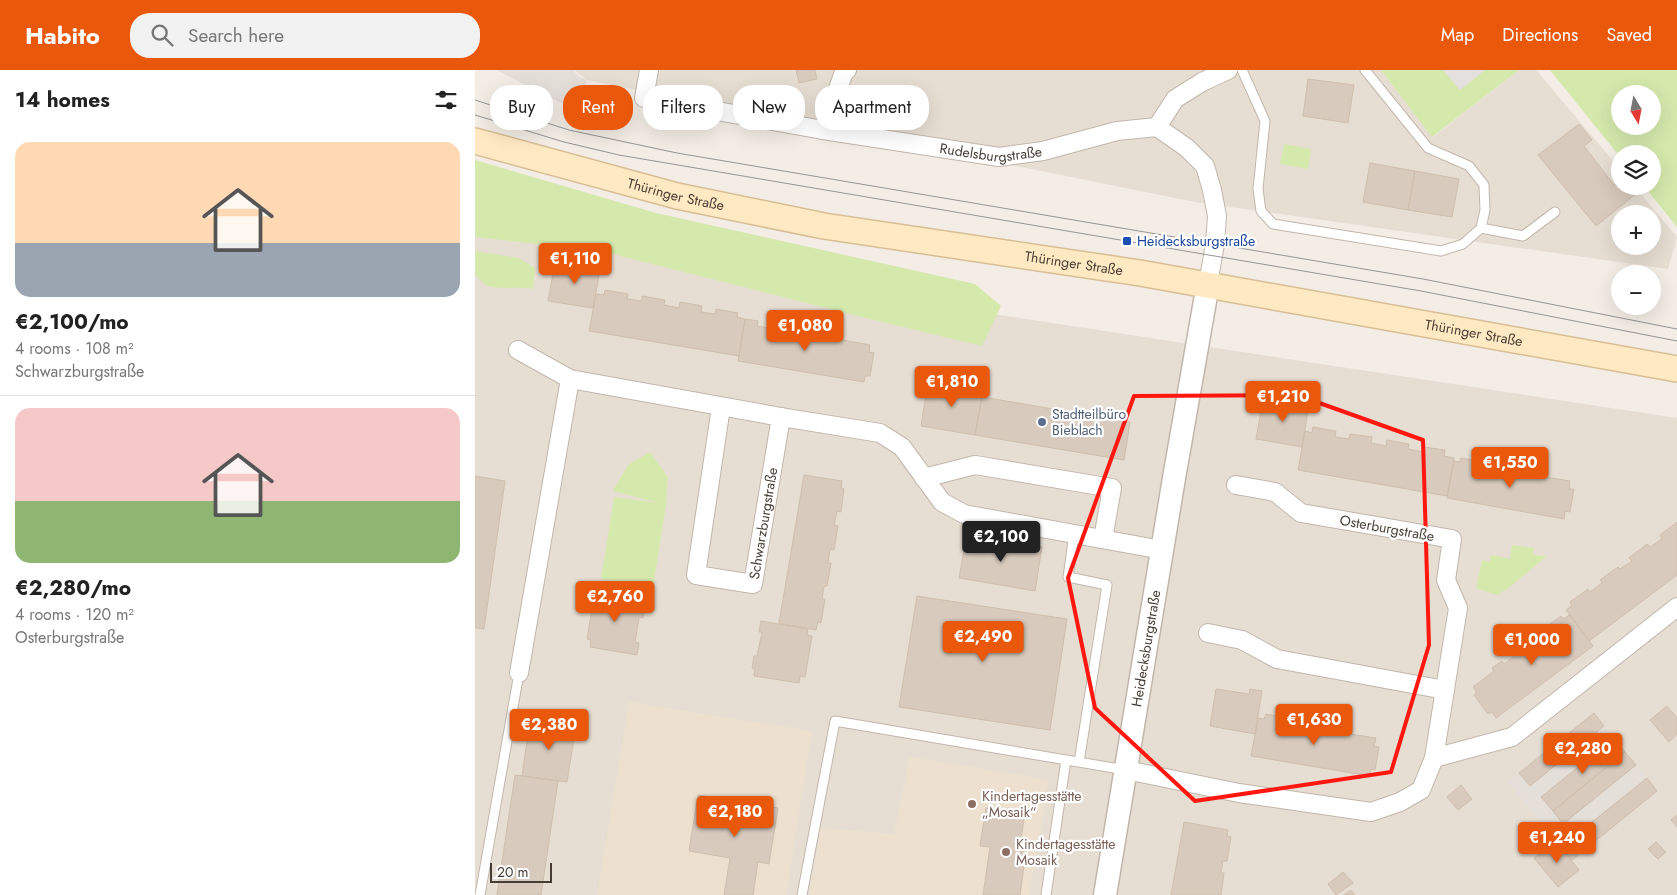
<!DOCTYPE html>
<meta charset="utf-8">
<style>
:root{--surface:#fff;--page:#f2f2f2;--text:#222;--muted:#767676;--line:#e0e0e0;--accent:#ea580c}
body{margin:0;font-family:Jost,sans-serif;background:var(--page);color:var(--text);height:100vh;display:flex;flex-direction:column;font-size:19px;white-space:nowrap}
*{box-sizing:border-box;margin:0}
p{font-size:16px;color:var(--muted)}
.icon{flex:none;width:28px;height:28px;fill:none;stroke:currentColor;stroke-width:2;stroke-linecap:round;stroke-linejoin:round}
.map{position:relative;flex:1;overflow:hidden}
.side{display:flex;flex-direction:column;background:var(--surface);width:475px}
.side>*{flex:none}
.guide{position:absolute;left:15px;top:15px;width:475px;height:45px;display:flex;gap:10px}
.needle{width:32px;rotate:170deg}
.tools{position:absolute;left:1136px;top:15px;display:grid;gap:10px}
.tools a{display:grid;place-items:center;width:50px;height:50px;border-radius:50%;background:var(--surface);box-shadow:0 5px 20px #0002;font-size:25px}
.scale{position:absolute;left:15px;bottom:12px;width:62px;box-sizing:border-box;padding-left:5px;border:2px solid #463d34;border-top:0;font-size:14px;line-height:18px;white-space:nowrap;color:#463d34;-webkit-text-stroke:4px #fff;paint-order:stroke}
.price{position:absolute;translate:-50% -42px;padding:0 11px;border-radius:5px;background:var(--accent);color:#fff;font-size:16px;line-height:32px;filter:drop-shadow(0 1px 2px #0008)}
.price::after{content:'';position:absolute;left:50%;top:30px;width:15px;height:11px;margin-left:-8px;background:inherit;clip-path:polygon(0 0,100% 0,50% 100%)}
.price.active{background:#222;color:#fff}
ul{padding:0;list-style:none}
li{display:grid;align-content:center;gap:10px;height:265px;padding:0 15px}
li+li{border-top:1px solid var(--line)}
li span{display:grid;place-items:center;height:155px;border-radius:15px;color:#555}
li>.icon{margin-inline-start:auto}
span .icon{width:90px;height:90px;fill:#fffc;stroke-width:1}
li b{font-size:21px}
h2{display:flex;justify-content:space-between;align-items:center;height:60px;padding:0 15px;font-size:21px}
.pill{padding:0 18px;border-radius:20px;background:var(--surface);box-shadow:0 5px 20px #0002;font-size:18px;line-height:45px}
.pill.active{background:var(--accent);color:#fff}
header{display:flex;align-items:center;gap:30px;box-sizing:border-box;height:70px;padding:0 25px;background:var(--accent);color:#fff}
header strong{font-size:24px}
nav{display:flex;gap:28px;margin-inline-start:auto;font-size:18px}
.search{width:350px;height:45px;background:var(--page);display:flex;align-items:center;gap:12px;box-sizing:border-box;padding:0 18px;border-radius:20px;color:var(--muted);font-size:19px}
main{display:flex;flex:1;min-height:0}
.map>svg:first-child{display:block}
</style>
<header>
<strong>Habito</strong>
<div class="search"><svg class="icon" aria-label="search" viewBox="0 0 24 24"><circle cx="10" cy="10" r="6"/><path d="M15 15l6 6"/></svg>Search here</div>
<nav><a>Map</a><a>Directions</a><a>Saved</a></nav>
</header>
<main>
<section class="side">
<h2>14 homes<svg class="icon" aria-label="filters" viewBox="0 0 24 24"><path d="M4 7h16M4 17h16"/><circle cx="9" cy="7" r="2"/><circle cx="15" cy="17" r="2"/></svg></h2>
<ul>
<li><span style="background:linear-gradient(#ffd9b3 65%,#9aa5b1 0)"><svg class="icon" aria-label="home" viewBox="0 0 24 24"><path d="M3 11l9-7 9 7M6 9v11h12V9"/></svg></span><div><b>€2,100/mo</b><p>4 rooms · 108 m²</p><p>Schwarzburgstraße</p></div></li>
<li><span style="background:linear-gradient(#f6c9c9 60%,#8fb573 0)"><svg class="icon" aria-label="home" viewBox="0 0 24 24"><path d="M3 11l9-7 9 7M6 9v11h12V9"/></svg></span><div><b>€2,280/mo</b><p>4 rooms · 120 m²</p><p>Osterburgstraße</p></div></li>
</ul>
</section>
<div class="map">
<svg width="1202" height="825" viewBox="0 0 1202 825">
<rect width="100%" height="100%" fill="#f3ede5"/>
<path fill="#e7ded3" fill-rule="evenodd" d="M99,0H906L958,67L1044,0H1061L1145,99V116H1159L1202,167L1193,199L720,132L112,10ZM1145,144H1178V176H1145Z
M0,133L465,236L1202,348V825H0Z"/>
<path fill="#e5dfda" d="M22,0H98L104,7L112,10L108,23L122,30L89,34L67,24Z
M1119,643L1182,721L1097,790L1033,712Z"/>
<path fill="#ede0ce" d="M154,632L337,661L311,825H122Z
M435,687L574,710L554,825H335L346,758L419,764Z"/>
<path fill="#d5e9ac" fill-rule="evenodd" d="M906,0H1044L957,67Z
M1075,0H1202V157L1169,116H1178V84H1145V87ZM1145,24H1178V56H1145Z
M809,74L836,79L833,99L805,94Z
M0,90L181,143L500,214L526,236L507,276L395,249L130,182L0,167Z
M0,181L44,188L60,198L58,219C43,216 27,220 13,216C8,214 4,208 0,205Z
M175,382L193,407L191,435L178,517L126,509L139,427L184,433L138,421L153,395Z
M1037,475L1059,478L1057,485L1072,486L1032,519L1022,525L1001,518L1007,490L1015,492L1016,485L1035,489Z"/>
<path fill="#e4e0dd" d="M968,0H1010L985,20Z"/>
<path fill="#d8cabd" stroke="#d0bead" d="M321,0H340L342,9L324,13Z
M833,9L879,15L873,53L828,46Z
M1104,54L1117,70L1109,76L1139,115L1145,110V116H1154L1161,124L1121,156L1063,85Z
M895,93L940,101L933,140L888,132Z
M940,101L984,109L977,147L933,140Z
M80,193L114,198V194L126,195L118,238L73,231Z
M130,220L153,224L152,229L167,231V226L190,230L189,235L204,238L205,232L227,236L226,242L240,244L241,239L263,243L262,247L270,249L264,286L114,261L121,224L129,225Z
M270,249L283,251L282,256L300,259L301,254L323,257L322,263L340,266L341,261L363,264L362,269L395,275L394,282L399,283L395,306H390L389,312L263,291Z
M453,312L508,321L500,365L446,356Z
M507,327L655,352L649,390L500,365Z
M788,331L821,337L822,332L834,334L827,377L781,369Z
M838,357L861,361L860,367L874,369L875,364L897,367L896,373L911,376L912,370L934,374L933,379L949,382V377L970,380L969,386L979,388L972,426L823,400L830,361L837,363Z
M986,388L1009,392L1008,396L1022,398V395L1045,399V402L1059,405L1060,401L1072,403L1071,407L1095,411L1094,419H1099L1095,442L1090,441L1089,449L972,428L979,391L985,392Z
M329,405L367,411L366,418L369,419L366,442L362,441L359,455L363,456L359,480L355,479L353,493H356L352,516H349L347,529H350L346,553L343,552L341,560L304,553Z
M0,406L30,411L9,559L0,558Z
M1202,452V505L1114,571L1091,540L1097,536L1095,532L1113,519L1115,522L1127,513L1125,510L1143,497L1145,499L1157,491L1154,488L1172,474L1175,477L1187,469L1185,465Z
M492,464L567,477L560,521L484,508Z
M124,522L167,529L166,535L170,536L168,548L164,547L163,554L160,572L164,573L162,585L115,577L116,570L112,569L119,527L123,528Z
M442,526L592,549L575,660L424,637Z
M1095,545L1118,576L1021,648L1017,642L1013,644L999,625L1002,622L998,617L1019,601L1017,598L1027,591L1029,594L1041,585L1038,582L1056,568L1058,572L1070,563L1068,559L1086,546L1088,549Z
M286,551L333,559L332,565L337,566L330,607L325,606L324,613L279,606L280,599L277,598L279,586H282L287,562H284Z
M741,619L774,624L775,619L787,621L780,664L735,656Z
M1192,636L1202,648V664L1194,672L1175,650Z
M1119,643L1129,656L1055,716L1044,703Z
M791,644L813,648L812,653L827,656L828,651L851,655L850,660L863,662L864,657L876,659L875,664L901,668L899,676L904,677L900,700L896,699L894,706L776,686L783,648L789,649Z
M55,649L101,656L92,712L47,706Z
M1139,668L1150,682L1078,741L1066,727Z
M1150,682L1161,695L1088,754L1078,741Z
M40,705L83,711L66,825H22Z
M1172,708L1182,721L1097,790L1086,777Z
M986,715L997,729L983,740L972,727Z
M223,725L303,738L294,794L283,792L278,825H249L255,788L214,781Z
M511,738L550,744L544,781L551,782L545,825H508L515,777L505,776Z
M1202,745V757L1196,750Z
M709,752L753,760L752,766L756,767L752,791H748L746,803H749L746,825H696Z
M1081,771L1104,800L1083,817L1059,788Z
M1181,772L1191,782L1183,789L1173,779Z
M868,802L878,813L861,825L853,814Z
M876,820L880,825H869Z"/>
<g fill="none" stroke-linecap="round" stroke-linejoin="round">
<g stroke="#c2b6aa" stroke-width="11">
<path id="service" d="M767,0L790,51L783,119L786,141L798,154L966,181L988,174L1006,158L1010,140L1009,115L994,96L953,78L890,0
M1006,158L1048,166L1080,142
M599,464L593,507L632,515L604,692
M5,825L44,603
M327,825L360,651L651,700
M571,825L591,690"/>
</g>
<g stroke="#c2b6aa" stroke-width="20">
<g id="minor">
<path id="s1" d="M174,0L169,28L348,60L524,87L568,81L642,61L682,57L712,78L730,96L737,120L742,146L740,174L733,214"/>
<path d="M682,57L700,29L727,12L753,0"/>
<path d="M348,60L369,2L372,0"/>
<path d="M43,280L95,309L306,347L405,363L427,377L467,432L489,444L687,480"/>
<path id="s2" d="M246,337L221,505L278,514L306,347"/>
<path d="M449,408L500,395L637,418L628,469"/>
<path d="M733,563L767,570L802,589L970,620"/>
<path d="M44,603L95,309"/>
<path d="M959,688L1037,667L1202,537"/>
<path d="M651,700L764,723L896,742L925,732L946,720L959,688L983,538L971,510L977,469L826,443L800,422L761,415"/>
</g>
</g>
<g stroke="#c2b6aa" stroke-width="25">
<g id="tertiary">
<path id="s3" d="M630,825L699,408L733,214"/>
</g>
</g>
<g stroke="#d8be95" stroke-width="28">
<g id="secondary">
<path id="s4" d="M0,71L202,126L349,156L665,203L1202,299"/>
</g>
</g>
<use href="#service" stroke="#fff" stroke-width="9"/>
<use href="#minor" stroke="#fff" stroke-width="18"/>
<use href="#tertiary" stroke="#fff" stroke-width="22"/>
<use href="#secondary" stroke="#ffe9c3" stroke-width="25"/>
<path stroke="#959595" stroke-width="1" d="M0,30L94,60L202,83L948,209L1202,259
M0,45L89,72L144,85L946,221L1202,271"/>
</g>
<path fill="none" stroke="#ff1710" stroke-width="4" stroke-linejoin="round" d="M822,325L948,370L954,575L916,702L720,731L620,638L593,508L659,326Z"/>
<rect fill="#1a4fb4" stroke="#fff" stroke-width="2" x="647" y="166" width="10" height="10" rx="2.5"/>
<circle fill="#5c6f8a" stroke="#fff" stroke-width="2" cx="567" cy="352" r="5"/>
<g fill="#8d6e63" stroke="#fff" stroke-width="2">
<circle cx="497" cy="734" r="5"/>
<circle cx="531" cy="782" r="5"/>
</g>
<g text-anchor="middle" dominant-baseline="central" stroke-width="4.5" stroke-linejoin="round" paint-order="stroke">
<g font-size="14" fill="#463d34" stroke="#fff">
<text stroke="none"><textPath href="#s1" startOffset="380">Rudelsburgstraße</textPath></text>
<text stroke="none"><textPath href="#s4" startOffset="208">Thüringer Straße</textPath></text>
<text stroke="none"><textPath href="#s4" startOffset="612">Thüringer Straße</textPath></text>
<text stroke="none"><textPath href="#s4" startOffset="1018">Thüringer Straße</textPath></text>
<text stroke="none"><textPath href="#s2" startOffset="289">Schwarzburgstraße</textPath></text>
<text transform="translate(912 458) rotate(10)">Osterburgstraße</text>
<text stroke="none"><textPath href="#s3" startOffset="250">Heidecksburgstraße</textPath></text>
</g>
<g font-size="14" fill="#164399" stroke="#fff" text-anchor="start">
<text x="662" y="171">Heidecksburgstraße</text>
</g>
<g font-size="14" fill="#4e5e75" stroke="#fff" text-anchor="start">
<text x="577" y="344">Stadtteilbüro<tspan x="577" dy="16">Bieblach</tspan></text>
</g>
<g font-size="14" fill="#785e54" stroke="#fff" text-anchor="start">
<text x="507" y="726">Kindertagesstätte<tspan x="507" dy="16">„Mosaik“</tspan></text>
<text x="541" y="774">Kindertagesstätte<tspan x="541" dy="16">Mosaik</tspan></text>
</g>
</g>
</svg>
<div class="tools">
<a><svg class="needle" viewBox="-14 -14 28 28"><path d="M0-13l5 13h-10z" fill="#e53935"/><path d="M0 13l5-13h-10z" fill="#767676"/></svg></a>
<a><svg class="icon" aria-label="layers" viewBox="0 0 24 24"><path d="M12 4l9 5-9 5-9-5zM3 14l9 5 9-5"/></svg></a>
<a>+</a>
<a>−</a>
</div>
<div class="scale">20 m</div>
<b class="price" style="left:100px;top:215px">€1,110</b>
<b class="price" style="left:330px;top:282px">€1,080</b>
<b class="price" style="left:477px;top:338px">€1,810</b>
<b class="price" style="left:808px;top:353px">€1,210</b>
<b class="price" style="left:1035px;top:419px">€1,550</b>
<b class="price active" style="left:526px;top:493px">€2,100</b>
<b class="price" style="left:140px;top:553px">€2,760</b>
<b class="price" style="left:508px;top:593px">€2,490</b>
<b class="price" style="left:1057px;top:596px">€1,000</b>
<b class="price" style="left:839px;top:676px">€1,630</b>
<b class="price" style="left:74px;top:681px">€2,380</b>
<b class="price" style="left:1108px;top:705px">€2,280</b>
<b class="price" style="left:260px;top:768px">€2,180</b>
<b class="price" style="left:1082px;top:794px">€1,240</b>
<div class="guide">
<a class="pill">Buy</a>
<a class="pill active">Rent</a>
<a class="pill">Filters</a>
<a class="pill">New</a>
<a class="pill">Apartment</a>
</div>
</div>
</main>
